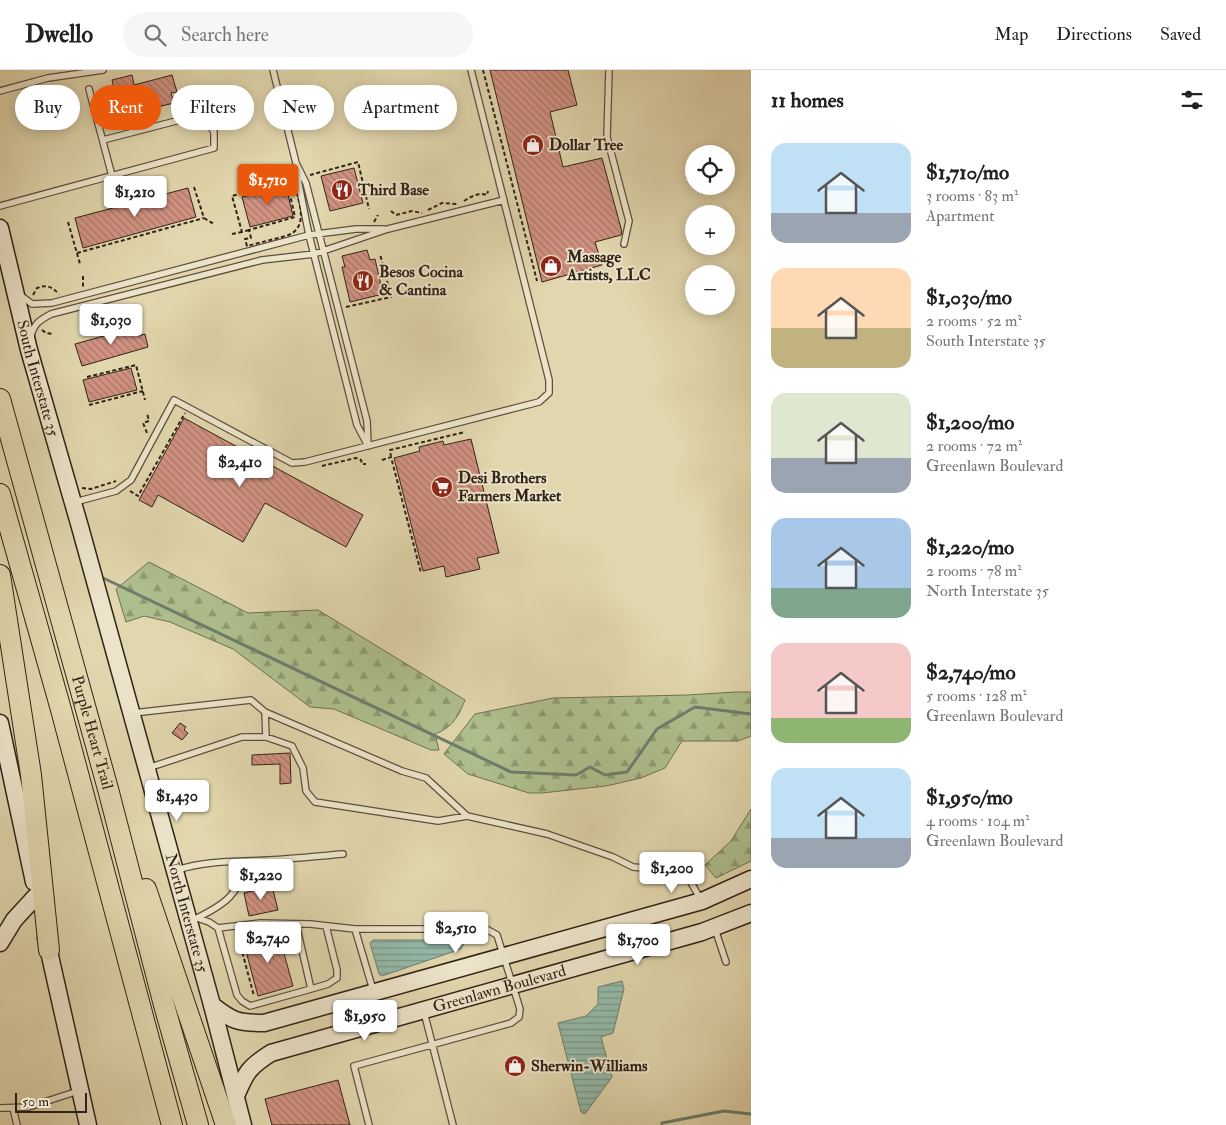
<!DOCTYPE html>
<meta charset="utf-8">
<style>
:root{--surface:#fff;--page:#f6f6f6;--text:#222;--muted:#767676;--line:#e0e0e0;--accent:#ea580c}
body{margin:0;font-family:"IM FELL Double Pica",serif;background:var(--page);color:var(--text);height:100vh;display:flex;flex-direction:column;font-size:19px;white-space:nowrap}
*{box-sizing:border-box;margin:0}
p{font-size:16px;color:var(--muted)}
.icon{flex:none;width:28px;height:28px;fill:none;stroke:currentColor;stroke-width:2;stroke-linecap:round;stroke-linejoin:round}
.map{position:relative;flex:1;overflow:hidden}
.details{display:flex;flex-direction:column;background:var(--surface);width:475px}
.details>*{flex:none}
.top-card{position:absolute;left:15px;top:15px;width:475px;height:45px;display:flex;gap:10px}
.buttons{position:absolute;left:685px;top:75px;display:grid;gap:10px}
.buttons a{display:grid;place-items:center;width:50px;height:50px;border-radius:50%;background:var(--surface);box-shadow:0 2px 12px #0003;font-size:25px}
.scale{position:absolute;left:15px;bottom:12px;width:72px;box-sizing:border-box;padding-left:5px;border:2px solid #322218;border-top:0;font-size:14px;line-height:18px;white-space:nowrap;color:#322218;-webkit-text-stroke:4px #ece4ca;paint-order:stroke}
.price{position:absolute;translate:-50% -42px;padding:0 11px;border-radius:5px;background:#fff;color:#222;font-size:16px;line-height:32px;filter:drop-shadow(0 1px 2px #0008)}
.price::after{content:'';position:absolute;left:50%;top:30px;width:15px;height:11px;margin-left:-8px;background:inherit;clip-path:polygon(0 0,100% 0,50% 100%)}
.price.active{background:var(--accent);color:#fff}
ul{padding:0;list-style:none}
li{display:flex;align-items:center;gap:15px;height:125px;padding:0 20px}
li span{display:grid;place-items:center;flex:none;width:140px;height:100px;border-radius:15px;color:#555}
li>.icon{margin-inline-start:auto}
span .icon{width:60px;height:60px;fill:#fffc;stroke-width:1}
li b{font-size:21px}
h2{display:flex;justify-content:space-between;align-items:center;height:60px;padding:0 20px;font-size:21px}
.tag{padding:0 18px;border-radius:22px;background:var(--surface);box-shadow:0 2px 12px #0003;font-size:18px;line-height:45px}
.tag.active{background:var(--accent);color:#fff}
header{display:flex;align-items:center;gap:30px;box-sizing:border-box;height:70px;padding:0 25px;background:var(--surface);border-bottom:1px solid var(--line)}
header strong{font-size:24px}
nav{display:flex;gap:28px;margin-inline-start:auto;font-size:18px}
.search{width:350px;height:45px;background:var(--page);display:flex;align-items:center;gap:12px;box-sizing:border-box;padding:0 18px;border-radius:28px;color:var(--muted);font-size:19px}
main{display:flex;flex:1;min-height:0}
.map>svg:first-child{display:block}
</style>
<header>
<strong>Dwello</strong>
<div class="search"><svg class="icon" aria-label="search" viewBox="0 0 24 24"><circle cx="10" cy="10" r="6"/><path d="M15 15l6 6"/></svg>Search here</div>
<nav><a>Map</a><a>Directions</a><a>Saved</a></nav>
</header>
<main>
<div class="map">
<svg width="751" height="1055" viewBox="0 0 751 1055">
<defs>
<pattern id="forest-firs" width="22" height="20" patternUnits="userSpaceOnUse" patternTransform="scale(1.25)"><rect width="22" height="20" fill="#aebf8d"/><path d="M5 1l3.5 6h-7zM16 11l3.5 6h-7z" fill="#8e9b72"/></pattern>
<pattern id="water-rules" width="6" height="5" patternUnits="userSpaceOnUse" patternTransform="scale(1.25)"><rect width="6" height="5" fill="#94b9a8"/><path d="M0 2.5h6" fill="none" stroke="#799688"/></pattern>
<pattern id="building-back-hatch" width="6" height="6" patternUnits="userSpaceOnUse" patternTransform="scale(1.25)"><rect width="6" height="6" fill="#d19282"/><path d="M-1 5l2 2M0 0l6 6M5-1l2 2" fill="none" stroke="#aa7769"/></pattern>
</defs>
<rect width="100%" height="100%" fill="#e1d6ad"/>
<filter id="stains"><feTurbulence type="fractalNoise" baseFrequency=".004" numOctaves="4"/><feColorMatrix values="0 0 0 0 .2 0 0 0 0 .09 0 0 0 0 .02 0 0 0 .5 -.17"/></filter>
<radialGradient id="worn" r=".72"><stop offset=".6" stop-color="#630" stop-opacity="0"/><stop offset="1" stop-color="#630" stop-opacity=".3"/></radialGradient>
<path fill="url(#forest-firs)" stroke="#707052" d="M149,492L248,543L318,540L465,630C458,647 453,657 435,664L439,680H431L334,639L310,637L233,579L170,552L144,546L126,552L116,519Z
M736,622H751V666L738,671H682L665,698L641,708L606,716L542,723H529L468,704L444,684L475,644L553,628L687,625Z
M751,739V791L716,808L705,795L731,771Z"/>
<path fill="url(#water-rules)" stroke="#6d7d6e" d="M373,870H466L461,879L382,906L379,904L370,873Z
M622,911L624,919L613,963L601,967L612,1007L585,1044L581,1042L558,953L586,946L598,934V917Z"/>
<g fill="none" stroke-linecap="round" stroke-linejoin="round">
<path stroke="#6d7d6e" stroke-width="3" d="M101,507L511,702L576,705L590,697L605,705L627,702L657,659L695,637L751,644
M662,1055V1053L724,1041L751,1044"/>
</g>
<path fill="url(#building-back-hatch)" stroke="#322218" d="M490,0H568L577,35L550,42L563,97L602,88L622,162L621,165L595,172L602,195L542,212Z
M132,5L134,15L172,5L177,22L171,23L174,33L121,46L112,10Z
M354,98L363,133L330,141L321,106Z
M286,116L293,146L250,157L242,127Z
M188,118L196,147L83,178L75,148Z
M367,180L370,190L375,189L383,224L350,232L342,197H345L342,186Z
M136,257L138,266L145,264L148,277L82,296L75,274Z
M131,298L137,320L89,332L83,310Z
M184,348L363,445L346,477L265,433L243,472L158,425L152,437L139,430Z
M471,369L499,483L477,488L480,499L446,507L444,496L423,501L394,388L420,381L419,377L443,371L444,375Z
M180,653L186,657L184,660L188,663L182,670L172,663Z
M290,683L291,713L280,714V694L252,695V685Z
M272,816L278,840L249,846L244,823Z
M278,862L293,916L258,926L243,870Z
M338,1010L350,1055H272L265,1029Z"/>
<g fill="none" stroke-linecap="round" stroke-linejoin="round">
<g stroke="#5e4f3d" stroke-width="8">
<path id="lane" d="M273,0L296,93
M609,0L607,67L629,151L624,174
M89,19L112,106
M0,21L48,8L103,0
M296,93L306,113L367,351L368,376L357,355L309,165L299,115Z
M0,136L214,78V62L203,44L103,70
M20,225L32,234L52,233L309,165L356,159H384
M31,267C33,254 40,250 51,244L262,190L314,184L388,159L504,130
M75,432L116,421L131,410L174,330L292,393L305,392L539,332L549,323V310L471,0
M265,642L402,701L426,708L467,746
M133,643L251,630L265,642L266,667
M148,698L242,667H266L292,676L303,698L306,721L315,732L438,751L467,746L547,764L613,787L633,797L685,802L701,830
M177,800C207,790 237,792 269,790C294,789 319,786 343,784
M197,848L209,852L218,858L260,853L310,854L355,859L373,920
M195,849C226,834 238,825 248,791
M218,858L237,925L242,931L250,936L311,919L296,854
M355,859H486L497,865L520,939L519,947L511,953L354,996L369,1055
M715,859L726,892
M311,919L328,914L337,908V900L326,856
M424,942L453,1055
M0,1038L29,1037L78,1021
M13,1038L17,1055"/>
</g>
<g stroke="#322218" stroke-width="19">
<g id="secondary">
<path id="s1" d="M0,158L29,280L80,457L212,935L243,1055"/>
<path d="M0,653L34,812"/>
<path d="M46,868L88,1055"/>
<path d="M0,873L14,850L36,826"/>
<path d="M212,935C232,951 238,953 264,953L702,831L751,809"/>
<path id="s2" d="M236,1026C246,1002 249,997 271,983L702,862L751,843"/>
</g>
</g>
<g stroke="#322218" stroke-width="22">
<g id="highway">
<path id="s3" d="M0,329L108,719L164,935L198,1055"/>
<path d="M0,424L60,636L172,1055"/>
<path d="M0,505L31,705L49,880"/>
<path d="M146,819L226,1055"/>
</g>
</g>
<path stroke="#322218" stroke-width="2" stroke-dasharray="4 2.5" stroke-linecap="butt" d="M483,0L537,211
M310,105L358,92L369,139
M293,110C298,129 311,158 286,166L247,176L245,169L251,168L249,160L295,147L287,112Z
M194,117L204,148L214,154
M464,131C471,127 478,122 487,125L488,121
M428,140L442,133L457,134
M391,141L396,145L412,141L422,143
M68,152L80,194
M374,152L378,145
M249,160L242,162L232,126L287,112
M232,164L242,162
M77,183L204,148
M83,206V217
M33,225L37,218C47,214 52,217 59,224
M346,237L391,227L380,184
M42,260L46,263L53,264
M87,307L136,295L145,330
M89,335L143,321
M147,363L143,353L149,351L147,343
M391,387L390,380L465,362
M382,390L391,387L421,503
M322,396L356,388L361,390L362,394H366
M82,418L91,419L116,411
M130,421L138,426L185,343
M239,870L254,926"/>
<use href="#lane" stroke="#ece4ca" stroke-width="5.5"/>
<use href="#secondary" stroke="#ece4ca" stroke-width="16"/>
<use href="#highway" stroke="#e1d6ad" stroke-width="20"/>
</g>
<defs>
<g id="shop-disc" transform="scale(1.125)"><circle r="9.5" fill="#8f2418" stroke="#ece4ca"/><path d="M-5-2.5h2.3a2.7 3.5 0 0 1 5.4 0H5L5.5 6h-11ZM-1.5-2.5h3a1.5 2.3 0 0 0-3 0Z" fill="#fff"/></g>
<g id="restaurant-disc" transform="scale(1.125)"><circle r="9.5" fill="#8f2418" stroke="#ece4ca"/><path d="M-5-6h1v4h1v-4h1v4h1v-4h1v5L-1.5 .5V6h-2V.5L-5-1ZM5-6V6H3V1.5H1.5Q1.5-4 5-6Z" fill="#fff"/></g>
<g id="supermarket-disc" transform="scale(1.125)"><circle r="9.5" fill="#8f2418" stroke="#ece4ca"/><path d="M-6-5.5h2.5l.6 2H6L4.5 2H-2.5L-4.4-4H-6ZM-1.5 3.2a1.3 1.3 0 1 0 .1 0ZM3 3.2a1.3 1.3 0 1 0 .1 0Z" fill="#fff"/></g>
</defs>
<g fill-rule="evenodd">
<use href="#shop-disc" x="533" y="75"/>
<use href="#restaurant-disc" x="342" y="120"/>
<use href="#shop-disc" x="551" y="196"/>
<use href="#restaurant-disc" x="363" y="211"/>
<use href="#supermarket-disc" x="442" y="417"/>
<use href="#shop-disc" x="515" y="996"/>
</g>
<g text-anchor="middle" dominant-baseline="central" stroke-width="4" stroke-linejoin="round" paint-order="stroke">
<g font-size="16" font-weight="bold" fill="#322218" stroke="#ece4ca" text-anchor="start">
<text x="549" y="75">Dollar Tree</text>
<text x="358" y="120">Third Base</text>
<text x="567" y="187">Massage<tspan x="567" dy="18">Artists, LLC</tspan></text>
<text x="379" y="202">Besos Cocina<tspan x="379" dy="18">&amp; Cantina</tspan></text>
<text x="458" y="408">Desi Brothers<tspan x="458" dy="18">Farmers Market</tspan></text>
<text x="531" y="996">Sherwin-Williams</text>
</g>
<g font-size="16" fill="#322218" stroke="#ece4ca">
<text stroke="none"><textPath href="#s1" startOffset="155">South Interstate 35</textPath></text>
<text stroke="none"><textPath href="#s3" startOffset="346">Purple Heart Trail</textPath></text>
<text stroke="none"><textPath href="#s1" startOffset="710">North Interstate 35</textPath></text>
<text stroke="none"><textPath href="#s2" startOffset="294">Greenlawn Boulevard</textPath></text>
</g>
</g>
<rect width="100%" height="100%" filter="url(#stains)"/>
<rect width="100%" height="100%" fill="url(#worn)"/>
</svg>
<div class="buttons">
<a><svg class="icon" aria-label="locate" viewBox="0 0 24 24"><circle cx="12" cy="12" r="6"/><path d="M12 2v4M12 18v4M2 12h4M18 12h4"/></svg></a>
<a>+</a>
<a>−</a>
</div>
<div class="scale">50 m</div>
<b class="price active" style="left:268px;top:136px">$1,710</b>
<b class="price" style="left:135px;top:148px">$1,210</b>
<b class="price" style="left:111px;top:276px">$1,030</b>
<b class="price" style="left:240px;top:418px">$2,410</b>
<b class="price" style="left:177px;top:752px">$1,430</b>
<b class="price" style="left:672px;top:824px">$1,200</b>
<b class="price" style="left:261px;top:831px">$1,220</b>
<b class="price" style="left:456px;top:884px">$2,510</b>
<b class="price" style="left:268px;top:894px">$2,740</b>
<b class="price" style="left:638px;top:896px">$1,700</b>
<b class="price" style="left:365px;top:972px">$1,950</b>
<div class="top-card">
<a class="tag">Buy</a>
<a class="tag active">Rent</a>
<a class="tag">Filters</a>
<a class="tag">New</a>
<a class="tag">Apartment</a>
</div>
</div>
<section class="details">
<h2>11 homes<svg class="icon" aria-label="filters" viewBox="0 0 24 24"><path d="M4 7h16M4 17h16"/><circle cx="9" cy="7" r="2"/><circle cx="15" cy="17" r="2"/></svg></h2>
<ul>
<li><span style="background:linear-gradient(#bfe0f5 70%,#9aa5b1 0)"><svg class="icon" aria-label="home" viewBox="0 0 24 24"><path d="M3 11l9-7 9 7M6 9v11h12V9"/></svg></span><div><b>$1,710/mo</b><p>3 rooms · 83 m²</p><p>Apartment</p></div></li>
<li><span style="background:linear-gradient(#ffd9b3 60%,#c2b280 0)"><svg class="icon" aria-label="home" viewBox="0 0 24 24"><path d="M3 11l9-7 9 7M6 9v11h12V9"/></svg></span><div><b>$1,030/mo</b><p>2 rooms · 52 m²</p><p>South Interstate 35</p></div></li>
<li><span style="background:linear-gradient(#dfe7d0 65%,#9aa5b1 0)"><svg class="icon" aria-label="home" viewBox="0 0 24 24"><path d="M3 11l9-7 9 7M6 9v11h12V9"/></svg></span><div><b>$1,200/mo</b><p>2 rooms · 72 m²</p><p>Greenlawn Boulevard</p></div></li>
<li><span style="background:linear-gradient(#a9c7e8 70%,#7fa58c 0)"><svg class="icon" aria-label="home" viewBox="0 0 24 24"><path d="M3 11l9-7 9 7M6 9v11h12V9"/></svg></span><div><b>$1,220/mo</b><p>2 rooms · 78 m²</p><p>North Interstate 35</p></div></li>
<li><span style="background:linear-gradient(#f6c9c9 75%,#8fb573 0)"><svg class="icon" aria-label="home" viewBox="0 0 24 24"><path d="M3 11l9-7 9 7M6 9v11h12V9"/></svg></span><div><b>$2,740/mo</b><p>5 rooms · 128 m²</p><p>Greenlawn Boulevard</p></div></li>
<li><span style="background:linear-gradient(#bfe0f5 70%,#9aa5b1 0)"><svg class="icon" aria-label="home" viewBox="0 0 24 24"><path d="M3 11l9-7 9 7M6 9v11h12V9"/></svg></span><div><b>$1,950/mo</b><p>4 rooms · 104 m²</p><p>Greenlawn Boulevard</p></div></li>
</ul>
</section>
</main>
